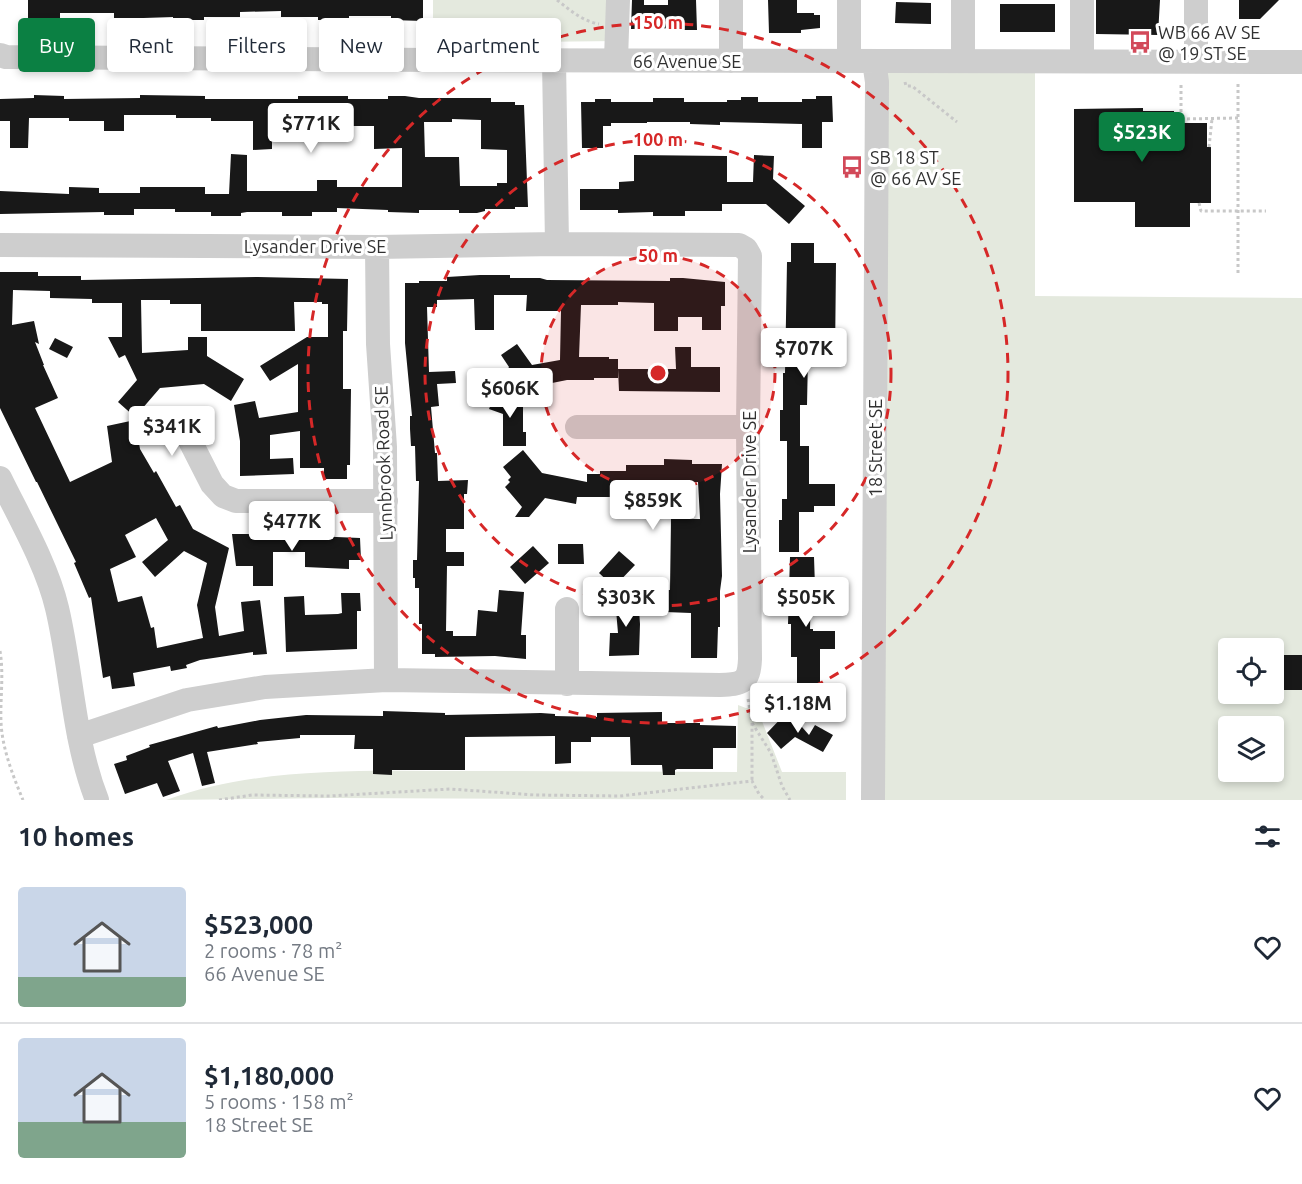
<!DOCTYPE html>
<meta charset="utf-8">
<style>
:root{--surface:#fff;--page:#f2f2f3;--text:#1f2937;--muted:#747a83;--line:#e0e1e3;--accent:#0b8043}
body{margin:0;font-family:Ubuntu,sans-serif;background:var(--page);color:var(--text);height:100vh;display:flex;flex-direction:column;font-size:22px;white-space:nowrap}
*{box-sizing:border-box;margin:0}
p{font-size:20px;color:var(--muted)}
.icon{flex:none;width:33px;height:33px;fill:none;stroke:currentColor;stroke-width:2;stroke-linecap:round;stroke-linejoin:round}
.map{position:relative;height:800px;overflow:hidden}
.panel{display:flex;flex-direction:column;background:var(--surface);flex:1}
.panel>*{flex:none}
.banner{position:absolute;left:18px;top:18px;width:600px;height:54px;display:flex;gap:12px}
.controls{position:absolute;left:1218px;top:638px;display:grid;gap:12px}
.controls a{display:grid;place-items:center;width:66px;height:66px;border-radius:6px;background:var(--surface);box-shadow:0 3px 9px #0003;font-size:30px}
.price{position:absolute;translate:-50% -51px;padding:0 14px;border-radius:6px;background:#fff;color:#222;font-size:20px;line-height:39px;filter:drop-shadow(0 2px 3px #0008)}
.price::after{content:'';position:absolute;left:50%;top:36px;width:18px;height:14px;margin-left:-9px;background:inherit;clip-path:polygon(0 0,100% 0,50% 100%)}
.price.selected{background:var(--accent);color:#fff}
ul{padding:0;list-style:none}
li{display:flex;align-items:center;gap:18px;height:150px;padding:0 18px}
li+li{border-top:2px solid var(--line)}
li span{display:grid;place-items:center;flex:none;width:168px;height:120px;border-radius:6px;color:#555}
li>.icon{margin-inline-start:auto}
span .icon{width:72px;height:72px;fill:#fffc;stroke-width:1}
li b{font-size:26px}
h2{display:flex;justify-content:space-between;align-items:center;height:72px;padding:0 18px;font-size:26px}
.chip{padding:0 21px;border-radius:6px;background:var(--surface);box-shadow:0 3px 9px #0003;font-size:21px;line-height:54px}
.chip.selected{background:var(--accent);color:#fff}
.map>svg:first-child{display:block}
</style>
<div class="map">
<svg width="1302" height="800" viewBox="0 0 1302 800">
<rect width="100%" height="100%" fill="#fff"/>
<path fill="#e4e9de" fill-rule="evenodd" d="M433,0H618V41L433,43Z
M874,61H1035V296L1302,298V800H873ZM1228,648H1274V693H1228ZM1228,726H1274V771H1228Z
M738,705L746,708L756,706L782,772H846V800L332,798L166,800C261,766 364,771 463,771C554,771 646,772 737,772Z"/>
<path fill="#181818" fill-rule="evenodd" d="M28,0H423V21L391,20V16H349V20H318V17H281V11L240,12V17H204V20H173V17L114,19V13H60V20H28Z
M632,0H644V5H668V0H696L697,30H684V28L631,29Z
M768,0H797V13H814V15H820V28L801,30V33H769Z
M1096,0H1160L1158,35L1096,34Z
M1239,0H1279L1260,19H1239Z
M896,2L931,3V24L895,23Z
M1000,4H1055V32H1000Z
M34,95L64,96V99L140,98V95L205,96V99H298V96H348V99H388V96H405L419,98H491V102H515V105H524L528,207H515V209H485V211L477,213H459V210H419V213L388,212V210L337,208V212H312V216H282V212H247L241,213V216H211V212H175V209H134V215H104V212L0,214V191L69,194V187L99,188V193H140V187H205V194H229L231,154L247,155V191H317V180H337V187H402V148L374,149V126H337V128H317V121H272V149L253,150V121H211V118H176V115H124V131H104V121H69V118H29L28,148H10V121H0V99L34,98ZM452,119L481,120V149L507,150V183H497V186H460L459,157H425L424,122H452Z
M816,96H832L833,122H822V148H802V124L720,122V125L690,124V122H647V123H611V126H603V148H582L581,102H595V99H611V102H653V98H684V102H727V100H741V97H758V102H802V99H816Z
M1143,108V111H1174V123H1207V147H1211V203H1190V227H1135V202H1074V109Z
M634,155L727,156V182H753L754,155L774,156L773,179L805,206L789,224L766,204H722V211H685V216H653V212L618,213V210H580V189H619V182L634,181Z
M791,243H814V263H836L835,357H808L807,405H800V446H809V484H835V506H814V512H799V552H779V520H782V499H787V441H780V410H783V373H785L787,262H791Z
M0,272H38V276H81V280L258,277L348,279L347,331H343V389H351L350,465H347V479H324V468H300V431L270,435V459L293,458L294,474L240,476V441L234,405L255,401L259,418L298,412V364L270,381L260,366L307,337H328V304H322V302H294L295,331H201V304H170V300H141L142,353L188,350V337H207V356L244,379L231,401L204,384L160,388L135,417L118,402L137,380L125,355L119,358L108,337H122V303H92V299L50,298V291L13,290L12,325L34,321L39,344L35,342L44,365H43L58,398L35,408L70,482L112,462L107,426L135,420L140,449L154,473L156,471L176,507L180,505L193,529L229,548L215,607L219,636L244,631L241,602L260,600L267,654L253,655V652L200,660L186,665L187,668L171,671L170,666L133,673L135,686L112,689L110,676L103,678L91,597L89,598L74,563L76,562L37,482H36L0,408ZM156,518L168,540L142,562L155,577L184,551L207,563L197,605L203,638L157,648L154,627L151,628L142,596L118,602L110,569L136,557L125,535Z
M480,275H510V278H540L547,280L670,281V278H683L725,282V306H721V330H702V317H678V331H654V303L618,302V305H581L579,357H609V359H618V378H594V380H567L537,386L531,396L523,392V432H526V446H503V414L489,409L499,385L509,367L501,355L517,344L532,365L560,360L561,311H526L527,295H494V330H475L474,299L437,300V307H427L429,372L455,371L456,383L437,384L439,406L431,407L435,453H437L438,481L468,480L467,494H464V529H446V552H464V566H447L446,631H453V636H476L478,610L497,612L499,590L524,592L521,635H526V659L495,656L435,657V654H422V624H419V588H415V578H413V560H417L419,481H416L415,446H411L410,429V416H412L405,343V283H419V281H447V277Z
M55,338L73,347L67,358L49,349Z
M675,347H691V367H720V392L619,391L618,369H676Z
M523,450L542,473L587,482V474H600V471H626V465H664V459L692,460V464H722L720,494L722,576L720,591V627H718L717,658H691V613L665,612V590H670L671,519H700L698,482H656V487H618V497H577L576,504L545,498L529,517H515L522,507L505,487L510,482L508,480L511,477L503,467Z
M258,531L290,532V535L360,538L361,560H349V569L305,567V552H273V586H253V566H236L232,534H258Z
M558,544H583L584,564H558Z
M533,546L549,563L525,584L510,567Z
M619,551L635,565L614,587L599,573Z
M790,557H814L815,587H811L810,629H813V631H835V649H820V698H800V683H797V657H791V624H788Z
M341,593H360L361,611H357V649L286,652L284,597L304,596L305,615L338,614L342,613Z
M638,596L640,624L639,655L609,656L610,633H618L615,598Z
M1283,655H1302V690H1283Z
M821,698H840V715H821Z
M383,711L445,713V715L541,713L555,714V716L597,717V713L662,712V723H700V725L736,726V748H713V769H677L675,770V775H663L662,765H631L630,737H591V742H571V763L555,764V736L465,737V770H392V775L373,774V749H354L355,735H300V738L257,742L258,744L207,752L215,783L202,786L193,753L168,761L180,791L163,797L157,783L125,794L114,764L127,760L126,756L150,747L149,745L217,726L218,728L260,720L306,715L383,716Z
M788,711L809,735L815,725L833,735L823,752L795,737L781,749L767,733Z"/>
<g fill="none" stroke-linecap="round" stroke-linejoin="round">
<path stroke="#c8c8c8" stroke-width="3" stroke-dasharray="3 3" stroke-linecap="butt" d="M557,0C570,10 582,21 599,24
M905,82L906,86H912L957,122
M1181,119L1238,118
M1178,123L1181,119V83
M1209,147L1212,119
M1199,203L1201,211H1266
M1238,273V82
M0,651C4,675 0,699 1,722C2,748 13,776 23,800
M748,699L752,723V781
M752,723L771,753L782,786L790,800
M219,800L252,795L330,796L450,789L535,795L620,796L752,781L759,794L765,800"/>
<path stroke="#cecece" stroke-width="24" d="M1082,0V61
M0,55L6,57L434,60L1302,62
M616,60L618,0
M554,61L557,244
M731,61V0
M849,61V0
M963,61V0
M1196,61V0
M0,245L377,247L557,244L739,245L746,249L750,256L748,427L750,659C749,683 742,684 720,685L386,680L265,687L187,700L79,736
M377,247L378,344L385,447L386,680
M577,427H748
M185,431L212,484L223,496L236,501H386
M0,478C19,517 47,565 57,608C72,671 73,739 97,800
M567,684V609
M873,800L877,82L874,61"/>
</g>
<circle cx="658" cy="373" r="117" fill="#d62828" fill-opacity=".12"/>
<g fill="none" stroke="#d62828" stroke-width="3" stroke-dasharray="10 8">
<circle cx="658" cy="373" r="117"/>
<circle cx="658" cy="373" r="233"/>
<circle cx="658" cy="373" r="350"/>
</g>
<defs>
<g id="bus-bare" transform="scale(1.8)"><path d="M-5-6H5V4H4V6H2V4H-2V6H-4V4H-5ZM-3.5-4V0h7V-4ZM-3.5 1.2v1.5H-2V1.2ZM2 1.2v1.5H3.5V1.2Z" fill="#d24959" stroke="#fff" stroke-width="2.5" paint-order="stroke"/></g>
</defs>
<g fill-rule="evenodd">
<use href="#bus-bare" x="1140" y="42"/>
<use href="#bus-bare" x="852" y="167"/>
</g>
<g text-anchor="middle" dominant-baseline="central" stroke-width="6" stroke-linejoin="round" paint-order="stroke">
<g font-size="18" fill="#313131" stroke="#fff" text-anchor="start">
<text x="1158" y="32">WB 66 AV SE<tspan x="1158" dy="21">@ 19 ST SE</tspan></text>
<text x="870" y="157">SB 18 ST<tspan x="870" dy="21">@ 66 AV SE</tspan></text>
</g>
<g font-size="18" fill="#313131" stroke="#fff">
<text x="687" y="61">66 Avenue SE</text>
<text x="315" y="246">Lysander Drive SE</text>
<text transform="translate(875 448) rotate(-90)">18 Street SE</text>
<text transform="translate(383 463) rotate(-92)">Lynnbrook Road SE</text>
<text transform="translate(749 482) rotate(-90)">Lysander Drive SE</text>
</g>
</g>
<circle cx="658" cy="373" r="9" fill="#d62828" stroke="#fff" stroke-width="3"/>
<g font-size="18" text-anchor="middle" font-weight="bold" fill="#d62828" stroke="#fff" stroke-width="6" stroke-linejoin="round" paint-order="stroke">
<text x="658" y="29">150 m</text>
<text x="658" y="146">100 m</text>
<text x="658" y="262">50 m</text>
</g>
</svg>
<div class="controls">
<a><svg class="icon" aria-label="locate" viewBox="0 0 24 24"><circle cx="12" cy="12" r="6"/><path d="M12 2v4M12 18v4M2 12h4M18 12h4"/></svg></a>
<a><svg class="icon" aria-label="layers" viewBox="0 0 24 24"><path d="M12 4l9 5-9 5-9-5zM3 14l9 5 9-5"/></svg></a>
</div>
<b class="price" style="left:311px;top:154px">$771K</b>
<b class="price selected" style="left:1142px;top:163px">$523K</b>
<b class="price" style="left:804px;top:379px">$707K</b>
<b class="price" style="left:510px;top:419px">$606K</b>
<b class="price" style="left:172px;top:457px">$341K</b>
<b class="price" style="left:653px;top:531px">$859K</b>
<b class="price" style="left:292px;top:552px">$477K</b>
<b class="price" style="left:626px;top:628px">$303K</b>
<b class="price" style="left:806px;top:628px">$505K</b>
<b class="price" style="left:798px;top:734px">$1.18M</b>
<div class="banner">
<a class="chip selected">Buy</a>
<a class="chip">Rent</a>
<a class="chip">Filters</a>
<a class="chip">New</a>
<a class="chip">Apartment</a>
</div>
</div>
<section class="panel">
<h2>10 homes<svg class="icon" aria-label="filters" viewBox="0 0 24 24"><path d="M4 7h16M4 17h16"/><circle cx="9" cy="7" r="2"/><circle cx="15" cy="17" r="2"/></svg></h2>
<ul>
<li><span style="background:linear-gradient(#c9d6e8 75%,#7fa58c 0)"><svg class="icon" aria-label="home" viewBox="0 0 24 24"><path d="M3 11l9-7 9 7M6 9v11h12V9"/></svg></span><div><b>$523,000</b><p>2 rooms · 78 m²</p><p>66 Avenue SE</p></div><svg class="icon" aria-label="heart" viewBox="0 0 24 24"><path d="M12 20l-8-8c-3-5 5-10 8-4 3-6 11-1 8 4z"/></svg></li>
<li><span style="background:linear-gradient(#c9d6e8 70%,#7fa58c 0)"><svg class="icon" aria-label="home" viewBox="0 0 24 24"><path d="M3 11l9-7 9 7M6 9v11h12V9"/></svg></span><div><b>$1,180,000</b><p>5 rooms · 158 m²</p><p>18 Street SE</p></div><svg class="icon" aria-label="heart" viewBox="0 0 24 24"><path d="M12 20l-8-8c-3-5 5-10 8-4 3-6 11-1 8 4z"/></svg></li>
</ul>
</section>
